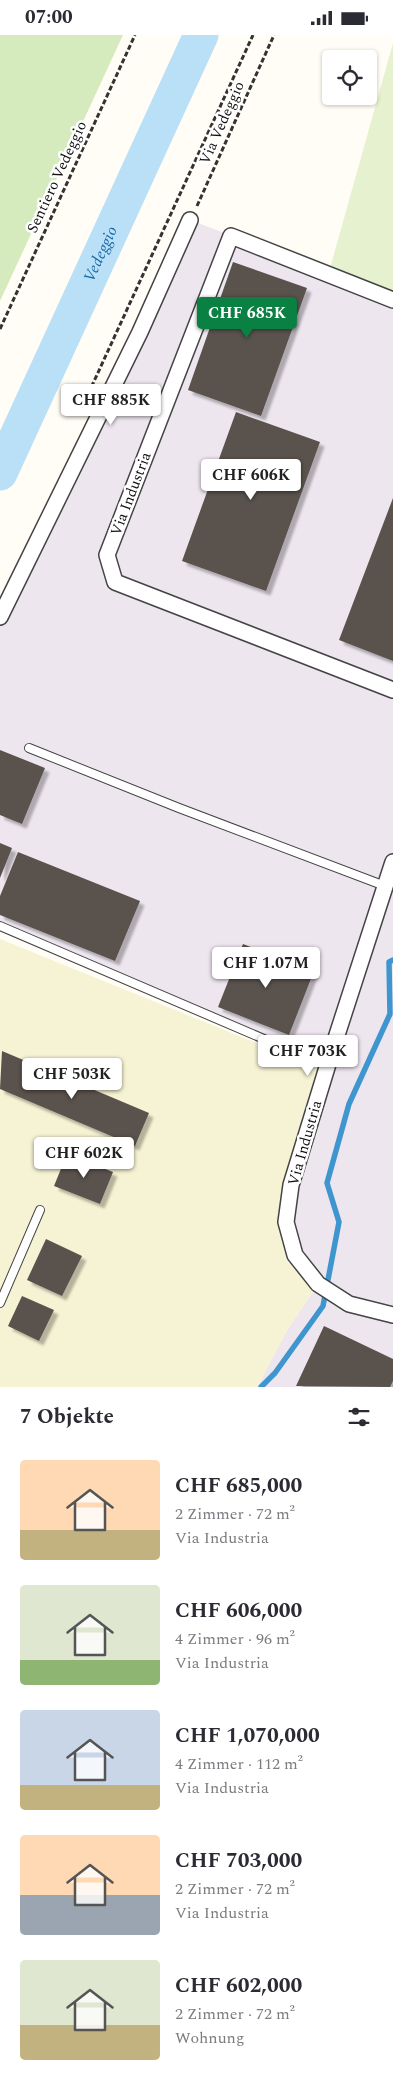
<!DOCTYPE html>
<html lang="de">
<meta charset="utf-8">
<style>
:root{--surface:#fff;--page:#f7f7f7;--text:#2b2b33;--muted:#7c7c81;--accent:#0b8043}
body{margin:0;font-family:Spectral,serif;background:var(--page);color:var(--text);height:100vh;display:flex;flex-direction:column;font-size:19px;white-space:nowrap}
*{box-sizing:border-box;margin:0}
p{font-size:16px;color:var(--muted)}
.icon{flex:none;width:28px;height:28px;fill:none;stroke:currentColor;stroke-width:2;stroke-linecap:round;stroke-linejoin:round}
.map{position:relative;height:1352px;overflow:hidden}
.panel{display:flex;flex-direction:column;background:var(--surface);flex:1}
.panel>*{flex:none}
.buttons{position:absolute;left:322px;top:15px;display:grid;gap:10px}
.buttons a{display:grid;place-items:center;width:55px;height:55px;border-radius:5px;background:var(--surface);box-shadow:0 1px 4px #0004;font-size:25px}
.price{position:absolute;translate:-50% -42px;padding:0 11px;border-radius:5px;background:#fff;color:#222;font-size:16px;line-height:32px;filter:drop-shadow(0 1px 2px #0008)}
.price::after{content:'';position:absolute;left:50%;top:30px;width:15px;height:11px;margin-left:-8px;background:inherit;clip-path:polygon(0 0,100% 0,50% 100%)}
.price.on{background:var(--accent);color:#fff}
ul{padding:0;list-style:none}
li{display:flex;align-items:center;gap:15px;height:125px;padding:0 20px}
li span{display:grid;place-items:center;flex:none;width:140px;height:100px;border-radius:5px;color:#555}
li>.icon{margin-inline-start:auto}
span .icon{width:60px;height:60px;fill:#fffc;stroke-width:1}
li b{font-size:21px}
h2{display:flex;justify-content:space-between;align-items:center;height:60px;padding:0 20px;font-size:21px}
.status{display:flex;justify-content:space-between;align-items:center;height:35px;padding:0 25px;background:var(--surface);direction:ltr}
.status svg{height:14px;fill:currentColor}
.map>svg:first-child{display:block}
</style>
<div class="status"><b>07:00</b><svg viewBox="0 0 49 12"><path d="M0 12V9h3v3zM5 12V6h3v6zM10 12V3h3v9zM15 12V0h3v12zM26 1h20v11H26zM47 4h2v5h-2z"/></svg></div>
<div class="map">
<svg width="393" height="1352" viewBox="0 0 393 1352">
<defs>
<filter id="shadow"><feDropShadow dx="4.5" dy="4.5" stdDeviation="1" flood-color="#0004"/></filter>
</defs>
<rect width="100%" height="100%" fill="#fffdf5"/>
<path fill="#eee6ef" d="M190,185L329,237L393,255V1352H257L287,1295L318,1249L286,1187L327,1031L0,890V586Z"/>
<path fill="#f6f3d4" d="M0,904L323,1035L286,1187L318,1249L287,1295L257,1352H0Z"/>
<path fill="#d5ebbd" d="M0,0H123L0,266Z"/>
<path fill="#e6f2cf" d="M393,8V255L329,237Z"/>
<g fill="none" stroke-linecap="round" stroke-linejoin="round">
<path stroke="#3f96cf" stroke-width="5.5" d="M261,1352L275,1338L323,1271L339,1187L327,1148L349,1069L390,979L389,927L393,925"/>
<path stroke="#b9e0f7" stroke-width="35" id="s1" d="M0,438L201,0"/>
</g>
<path fill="#5a524d" filter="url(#shadow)" d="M233,227L307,253L261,381L188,355Z
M236,377L320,407L266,556L182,526Z
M393,463V626L339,605Z
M0,715L45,733L22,789L0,780Z
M0,808L12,813L0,843Z
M18,817L140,866L115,926L0,880V861Z
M243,909L314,936L289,1000L218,972Z
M2,1016L149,1078L135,1111L0,1054Z
M67,1119L113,1137L100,1169L54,1151Z
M46,1204L82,1221L62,1261L27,1245Z
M22,1261L54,1275L39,1306L8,1291Z
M324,1291L393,1324V1346L390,1352L296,1351Z"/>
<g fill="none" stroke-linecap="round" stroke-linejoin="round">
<g stroke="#444" stroke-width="10">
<path id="service" d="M29,713L179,773L385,851
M0,891L327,1031
M0,1268L40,1175"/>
</g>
<g stroke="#444" stroke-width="18">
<path id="minor" d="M393,265L231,201L107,520L115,547L393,655
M0,582L140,297L190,185
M393,827L336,1003L291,1150L286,1187L295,1220L318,1249L349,1269L393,1280"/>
</g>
<path stroke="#333" stroke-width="3" stroke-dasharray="5 2.5" stroke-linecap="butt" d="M197,171L274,0
M0,294L135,0
M79,379L253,0"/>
<use href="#service" stroke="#fff" stroke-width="8"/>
<use href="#minor" stroke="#fff" stroke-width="15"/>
</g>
<g text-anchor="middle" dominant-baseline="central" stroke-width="5" stroke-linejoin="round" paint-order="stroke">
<g font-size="15" fill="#111" stroke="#fff">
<text transform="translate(222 88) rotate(-66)">Via Vedeggio</text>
<text transform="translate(57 142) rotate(-65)">Sentiero Vedeggio</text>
<text transform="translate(131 459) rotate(-69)">Via Industria</text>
<text transform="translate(305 1108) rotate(-74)">Via Industria</text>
</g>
<g font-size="16" font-style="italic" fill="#1768a6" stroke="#fff">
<text stroke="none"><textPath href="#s1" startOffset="241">Vedeggio</textPath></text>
</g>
</g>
</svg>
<div class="buttons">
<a><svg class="icon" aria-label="locate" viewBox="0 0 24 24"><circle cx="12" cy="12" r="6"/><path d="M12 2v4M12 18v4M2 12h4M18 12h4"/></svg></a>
</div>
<b class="price on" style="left:247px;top:304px">CHF 685K</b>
<b class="price" style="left:111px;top:391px">CHF 885K</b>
<b class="price" style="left:251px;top:466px">CHF 606K</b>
<b class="price" style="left:266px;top:954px">CHF 1.07M</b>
<b class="price" style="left:308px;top:1042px">CHF 703K</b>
<b class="price" style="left:72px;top:1065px">CHF 503K</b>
<b class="price" style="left:84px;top:1144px">CHF 602K</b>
</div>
<section class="panel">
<h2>7 Objekte<svg class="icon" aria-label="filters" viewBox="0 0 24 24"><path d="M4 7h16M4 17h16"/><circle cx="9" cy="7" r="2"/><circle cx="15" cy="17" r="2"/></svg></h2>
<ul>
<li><span style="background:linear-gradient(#ffd9b3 70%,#c2b280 0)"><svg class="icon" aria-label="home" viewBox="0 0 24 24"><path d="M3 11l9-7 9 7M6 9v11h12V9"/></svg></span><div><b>CHF 685,000</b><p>2 Zimmer · 72 m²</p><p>Via Industria</p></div></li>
<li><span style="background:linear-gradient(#dfe7d0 75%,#8fb573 0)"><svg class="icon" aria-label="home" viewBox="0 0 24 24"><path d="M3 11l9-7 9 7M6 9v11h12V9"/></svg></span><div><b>CHF 606,000</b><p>4 Zimmer · 96 m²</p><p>Via Industria</p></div></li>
<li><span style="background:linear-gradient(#c9d6e8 75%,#c2b280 0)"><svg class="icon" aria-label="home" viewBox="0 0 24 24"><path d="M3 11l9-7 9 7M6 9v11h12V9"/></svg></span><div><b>CHF 1,070,000</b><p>4 Zimmer · 112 m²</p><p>Via Industria</p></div></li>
<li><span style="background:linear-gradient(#ffd9b3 60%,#9aa5b1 0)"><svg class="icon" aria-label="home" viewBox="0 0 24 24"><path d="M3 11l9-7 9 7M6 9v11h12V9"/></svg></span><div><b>CHF 703,000</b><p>2 Zimmer · 72 m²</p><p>Via Industria</p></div></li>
<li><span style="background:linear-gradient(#dfe7d0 65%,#c2b280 0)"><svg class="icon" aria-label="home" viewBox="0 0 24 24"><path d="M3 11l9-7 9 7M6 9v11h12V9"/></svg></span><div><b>CHF 602,000</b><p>2 Zimmer · 72 m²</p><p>Wohnung</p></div></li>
</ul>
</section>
